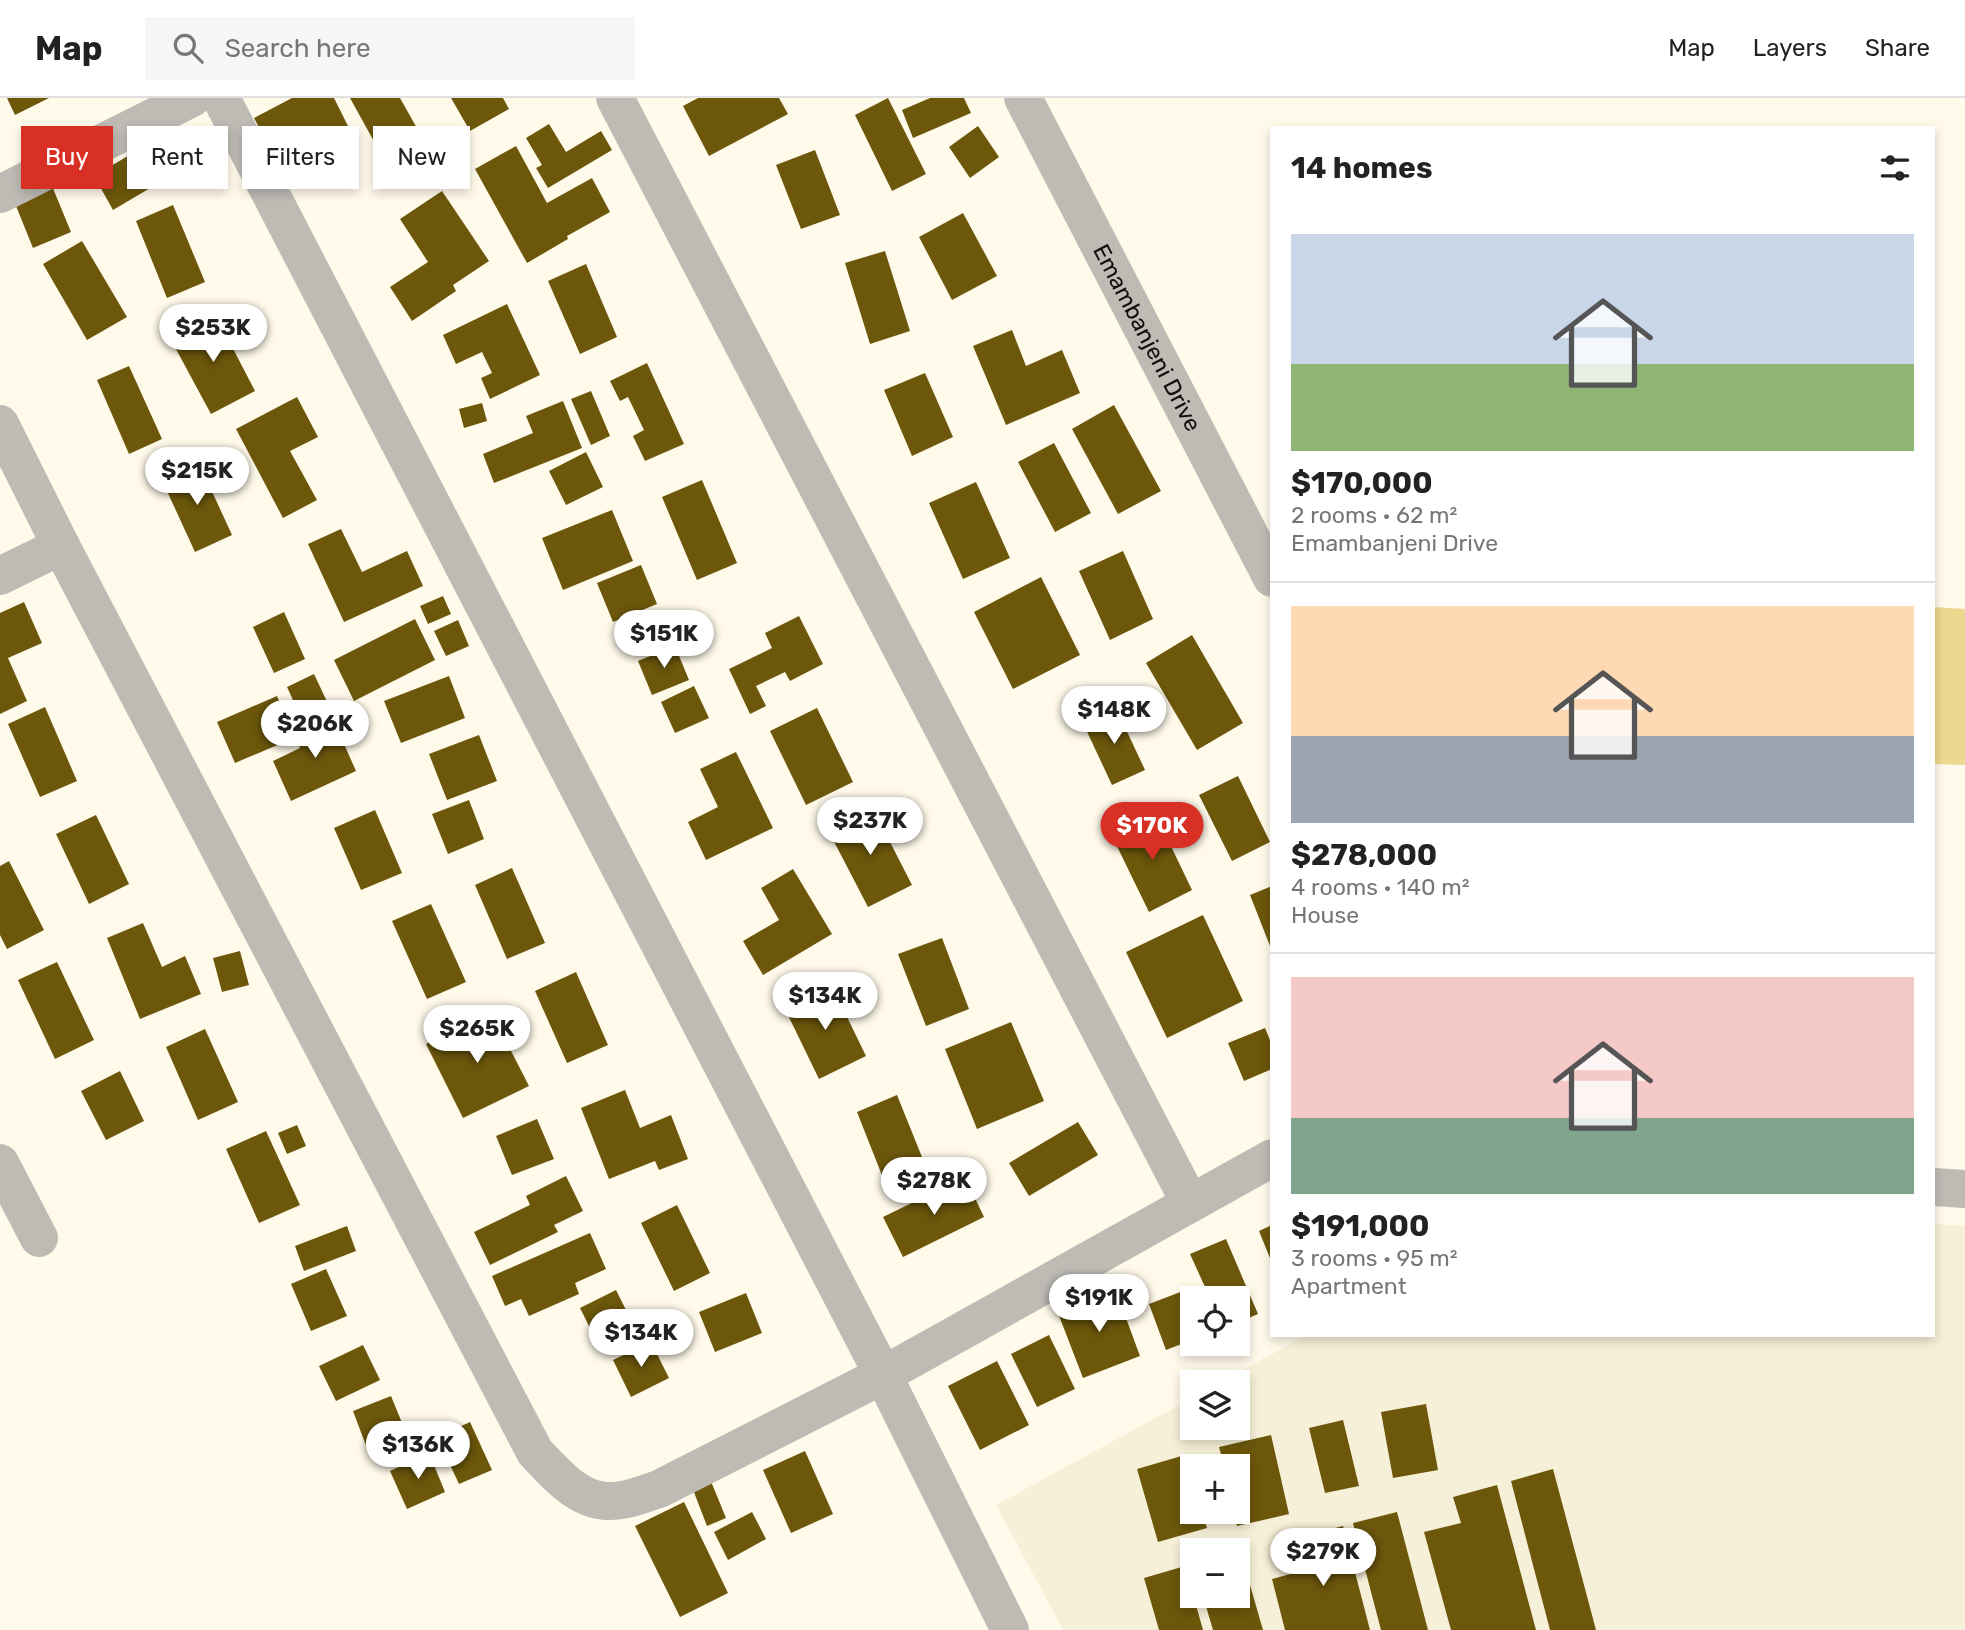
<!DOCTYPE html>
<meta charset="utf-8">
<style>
:root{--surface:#fff;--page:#f6f6f6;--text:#222;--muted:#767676;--line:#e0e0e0;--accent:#d93025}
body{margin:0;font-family:Rubik,sans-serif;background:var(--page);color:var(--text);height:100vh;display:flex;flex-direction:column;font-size:26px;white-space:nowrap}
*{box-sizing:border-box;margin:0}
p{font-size:23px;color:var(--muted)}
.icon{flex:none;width:38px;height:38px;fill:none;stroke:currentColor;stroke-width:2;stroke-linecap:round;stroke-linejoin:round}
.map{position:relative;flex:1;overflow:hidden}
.drawer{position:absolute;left:1270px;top:28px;width:665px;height:1211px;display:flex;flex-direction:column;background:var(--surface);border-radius:0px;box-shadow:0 4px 10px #0003}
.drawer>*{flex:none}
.guide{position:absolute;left:21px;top:28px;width:665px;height:63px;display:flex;gap:14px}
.tools{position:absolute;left:1180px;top:1188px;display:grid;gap:14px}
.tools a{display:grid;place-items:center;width:70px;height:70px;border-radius:0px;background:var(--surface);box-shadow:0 4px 10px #0003;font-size:35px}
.price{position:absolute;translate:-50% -60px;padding:0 16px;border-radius:24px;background:#fff;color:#222;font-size:23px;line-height:46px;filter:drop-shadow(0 2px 4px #0008)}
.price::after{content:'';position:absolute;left:50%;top:42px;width:21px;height:16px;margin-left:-10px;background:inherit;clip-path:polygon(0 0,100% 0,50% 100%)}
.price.on{background:var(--accent);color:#fff}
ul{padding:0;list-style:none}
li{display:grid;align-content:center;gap:14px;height:371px;padding:0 21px}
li+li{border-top:2px solid var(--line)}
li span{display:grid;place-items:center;height:217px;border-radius:0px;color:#555}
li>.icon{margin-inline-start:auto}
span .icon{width:126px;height:126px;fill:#fffc;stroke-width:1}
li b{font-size:30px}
h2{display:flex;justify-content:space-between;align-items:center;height:84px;padding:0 21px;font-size:30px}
.pill{padding:0 24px;border-radius:0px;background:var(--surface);box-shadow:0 4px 10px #0003;font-size:24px;line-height:63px}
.pill.on{background:var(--accent);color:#fff}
header{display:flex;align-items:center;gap:42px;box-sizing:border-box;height:98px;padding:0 35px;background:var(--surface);border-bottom:2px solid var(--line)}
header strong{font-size:33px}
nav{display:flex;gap:38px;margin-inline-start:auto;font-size:24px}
.search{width:490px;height:63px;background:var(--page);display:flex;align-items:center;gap:18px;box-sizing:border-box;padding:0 24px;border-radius:0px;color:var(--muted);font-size:26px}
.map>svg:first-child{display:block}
</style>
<header>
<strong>Map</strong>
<div class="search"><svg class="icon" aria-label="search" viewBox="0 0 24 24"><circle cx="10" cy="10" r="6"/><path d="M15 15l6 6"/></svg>Search here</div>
<nav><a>Map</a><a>Layers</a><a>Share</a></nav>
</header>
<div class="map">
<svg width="1965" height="1532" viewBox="0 0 1965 1532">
<rect width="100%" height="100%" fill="#fffaea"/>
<path fill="#f7f0d8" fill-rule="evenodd" d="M1934,1126L1965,1128V1532H1063L996,1407L1192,1300V1330H1237V1284H1220L1307,1237H1934ZM1192,1368H1237V1414H1192ZM1192,1452H1237V1498H1192Z"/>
<path fill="#eed78f" d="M1934,509L1965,511V667L1934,666Z"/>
<path fill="#6c570b" d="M7,0H49L15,17Z
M292,0H334L349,30L278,66L254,20Z
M350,0H400L431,55L392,76Z
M451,0H503L509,11L470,33Z
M698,0H779L788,16L709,58L683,8Z
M888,0L926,76L892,93L855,17Z
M930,0H964L971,15L913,40L902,12Z
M549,26L566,54L601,33L612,52L548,90L536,70L542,67L526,40Z
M978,28L999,59L970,80L949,49Z
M516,48L547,105L592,80L610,114L567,138L568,141L527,165L475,71Z
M138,52L157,86L113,112L94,78Z
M815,52L840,117L801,131L776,67Z
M52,88L71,134L33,150L14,103Z
M442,93L489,163L453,187L456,193L412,223L390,189L428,164L400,121Z
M173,107L205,184L167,200L136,123Z
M963,115L997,178L952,202L919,139Z
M82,143L127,219L87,242L43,166Z
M885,153L910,233L870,246L845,165Z
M586,166L617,239L580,256L548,183Z
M507,206L540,277L490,301L481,280L492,275L482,254L456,266L443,237Z
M215,216L255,293L211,316L170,240Z
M1012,232L1026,268L1062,252L1080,295L1006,327L973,248Z
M647,265L684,346L645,363L633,338L644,332L628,299L620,303L610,283Z
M129,268L162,341L129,356L97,282Z
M925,275L953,339L912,358L884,292Z
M591,293L610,338L591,347L571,301Z
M297,299L318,339L290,353L317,402L283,420L236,331Z
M563,303L582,350L494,385L483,356L533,335L526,318Z
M482,305L487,323L464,330L459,311Z
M1114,307L1161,393L1118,416L1072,331Z
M1054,345L1091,415L1055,434L1018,364Z
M586,354L603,389L566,407L549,373Z
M198,363L232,437L195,454L161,380Z
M702,382L737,465L697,482L662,399Z
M976,384L1010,460L963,481L929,405Z
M612,412L633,463L563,492L542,440Z
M341,431L362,474L407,453L423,488L344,524L308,446Z
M1123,453L1153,521L1110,542L1079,473Z
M641,467L657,506L613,524L597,485Z
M1041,479L1080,557L1013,591L974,514Z
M443,498L451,516L428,526L420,508Z
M24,504L42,545L8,560L27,603L0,616V515Z
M284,514L305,561L274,575L253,529Z
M799,518L823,566L790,583L785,574L756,588L766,608L750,616L729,571L772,550L765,535Z
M415,521L435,562L354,603L334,562Z
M458,522L469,548L446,558L434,533Z
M1192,537L1243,625L1197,652L1146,565Z
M675,548L689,582L652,597L638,563Z
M314,576L331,612L304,626L287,589Z
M449,578L465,620L401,645L384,603Z
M694,588L709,620L675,635L661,604Z
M277,598L290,629L282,632L287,643L235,665L217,624Z
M1115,608L1145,672L1112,687L1082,623Z
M45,609L77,683L40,699L8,626Z
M817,610L853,684L806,707L770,633Z
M332,619L356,673L291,703L273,663L300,650L294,637Z
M479,637L497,683L447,702L429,656Z
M736,654L773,730L706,762L688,724L718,709L700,671Z
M1238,678L1270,744L1232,763L1199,697Z
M469,702L484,741L448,756L432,716Z
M872,709L912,787L868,809L828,732Z
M375,712L402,775L361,792L334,730Z
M1155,715L1192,792L1149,814L1111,736Z
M96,717L129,786L89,806L56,736Z
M9,763L44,832L7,851L0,837V768Z
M512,770L545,845L507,861L475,787Z
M793,771L832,836L763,877L743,843L779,822L761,790Z
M1272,788V853L1250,797Z
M431,806L466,884L427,901L392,823Z
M1203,817L1243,903L1167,940L1126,854Z
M143,825L162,869L185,858L201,896L140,921L107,840Z
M942,840L969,911L926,928L898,856Z
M240,853L249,887L222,894L213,860Z
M57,864L94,942L55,961L18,882Z
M576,874L608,947L567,965L535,893Z
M831,886L866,958L819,981L784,909Z
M491,914L529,988L463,1020L426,946Z
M1011,924L1044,1003L977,1031L945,951Z
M1265,930L1272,947V971L1244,983L1228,945Z
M205,931L238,1004L198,1022L166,949Z
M120,973L144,1023L106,1042L81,993Z
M625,992L640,1030L671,1017L688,1061L659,1072L655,1063L609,1081L581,1010Z
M897,997L926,1069L885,1085L857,1014Z
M537,1021L554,1061L512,1077L496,1038Z
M1078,1024L1098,1057L1029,1098L1009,1065Z
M297,1027L306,1048L287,1056L278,1035Z
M266,1033L300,1107L259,1125L226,1051Z
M566,1078L583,1113L554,1127L558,1134L490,1167L474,1134L530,1107L526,1098Z
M965,1079L984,1119L903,1159L883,1119Z
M677,1107L710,1175L674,1193L641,1125Z
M1272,1127V1165L1259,1133Z
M347,1128L356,1153L304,1173L295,1148Z
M590,1135L606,1171L575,1185L579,1196L529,1218L521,1201L505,1208L492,1178Z
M1226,1141L1258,1216L1237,1225V1200H1210L1190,1156Z
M326,1171L347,1218L311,1233L291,1186Z
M616,1192L634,1228L598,1246L580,1210Z
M1116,1193L1140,1258L1083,1280L1058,1215Z
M1183,1193L1192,1217V1242L1166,1252L1149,1206Z
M746,1195L762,1235L715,1254L699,1214Z
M1049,1237L1075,1291L1037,1309L1011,1256Z
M651,1244L669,1280L631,1299L613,1262Z
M363,1247L380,1282L336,1303L319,1268Z
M997,1263L1029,1327L980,1352L948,1288Z
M391,1298L407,1337L368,1353L353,1313Z
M1426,1306L1438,1372L1393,1380L1381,1314Z
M1343,1322L1359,1388L1325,1395L1309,1330Z
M470,1324L492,1372L459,1386L437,1339Z
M1271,1337L1289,1416L1237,1428L1234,1414H1237V1368H1224L1219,1349Z
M805,1353L833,1416L791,1435L763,1372Z
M429,1355L445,1394L407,1411L390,1373Z
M1185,1357L1192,1379V1414H1202L1207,1430L1158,1444L1137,1371Z
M1553,1371L1596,1532H1550L1511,1383Z
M710,1381L726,1420L707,1428L692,1389Z
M1497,1387L1536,1532H1451L1424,1434L1461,1425L1453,1399Z
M684,1404L728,1495L680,1519L635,1428Z
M752,1414L766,1441L728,1462L714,1434Z
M1397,1414L1428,1532H1381L1353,1425Z
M1343,1428L1370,1532H1285L1272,1481L1309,1471L1301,1439Z
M1241,1456L1263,1532H1213L1203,1498H1237V1457Z
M1185,1468L1203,1532H1159L1144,1480Z"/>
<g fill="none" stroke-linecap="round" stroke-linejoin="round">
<g stroke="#bdbbb4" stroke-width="38">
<path d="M221,0L883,1277L1010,1532"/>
<path d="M615,0L1190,1105"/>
<path id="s1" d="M1023,0L1272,480"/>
<path d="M0,96L192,0"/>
<path d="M0,326L61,448L535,1354C554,1374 576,1401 606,1403C623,1404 642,1397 659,1391L883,1277L1272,1060"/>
<path d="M0,478L61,448"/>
<path d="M0,1065L39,1140"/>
<path d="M1934,1089L1965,1091"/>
</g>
</g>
<g text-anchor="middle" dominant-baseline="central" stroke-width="7" stroke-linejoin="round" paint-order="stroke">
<g font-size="23" fill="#110f0a" stroke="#fff">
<text stroke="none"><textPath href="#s1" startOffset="270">Emambanjeni Drive</textPath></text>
</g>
</g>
</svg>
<div class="tools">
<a><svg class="icon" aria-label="locate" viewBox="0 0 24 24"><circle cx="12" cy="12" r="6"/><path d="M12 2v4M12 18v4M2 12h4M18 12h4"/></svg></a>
<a><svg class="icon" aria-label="layers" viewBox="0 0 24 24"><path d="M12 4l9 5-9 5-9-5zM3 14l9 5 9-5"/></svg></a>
<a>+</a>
<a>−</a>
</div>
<b class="price" style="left:213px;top:266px">$253K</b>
<b class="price" style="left:197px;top:409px">$215K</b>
<b class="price" style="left:664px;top:572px">$151K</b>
<b class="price" style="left:1114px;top:648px">$148K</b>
<b class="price" style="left:315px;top:662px">$206K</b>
<b class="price" style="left:870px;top:759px">$237K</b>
<b class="price on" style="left:1152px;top:764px">$170K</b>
<b class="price" style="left:825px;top:934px">$134K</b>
<b class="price" style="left:477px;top:967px">$265K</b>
<b class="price" style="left:934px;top:1119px">$278K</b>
<b class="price" style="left:1099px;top:1236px">$191K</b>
<b class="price" style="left:641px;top:1271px">$134K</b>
<b class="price" style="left:418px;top:1383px">$136K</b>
<b class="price" style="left:1323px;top:1490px">$279K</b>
<div class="guide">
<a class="pill on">Buy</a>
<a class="pill">Rent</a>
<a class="pill">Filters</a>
<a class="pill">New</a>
</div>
<section class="drawer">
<h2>14 homes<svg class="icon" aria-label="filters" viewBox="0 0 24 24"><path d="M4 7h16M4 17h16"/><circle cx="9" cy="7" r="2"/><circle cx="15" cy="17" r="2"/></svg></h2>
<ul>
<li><span style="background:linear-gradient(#c9d6e8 60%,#8fb573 0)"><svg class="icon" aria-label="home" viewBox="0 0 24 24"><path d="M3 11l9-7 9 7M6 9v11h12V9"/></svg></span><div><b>$170,000</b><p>2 rooms · 62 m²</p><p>Emambanjeni Drive</p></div></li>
<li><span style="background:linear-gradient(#ffd9b3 60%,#9aa5b1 0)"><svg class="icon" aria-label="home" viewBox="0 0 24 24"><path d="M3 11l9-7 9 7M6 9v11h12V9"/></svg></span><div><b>$278,000</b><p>4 rooms · 140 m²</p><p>House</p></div></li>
<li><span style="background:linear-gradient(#f6c9c9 65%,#7fa58c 0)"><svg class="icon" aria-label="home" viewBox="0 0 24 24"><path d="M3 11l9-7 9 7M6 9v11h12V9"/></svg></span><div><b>$191,000</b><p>3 rooms · 95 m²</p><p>Apartment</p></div></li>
</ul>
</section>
</div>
